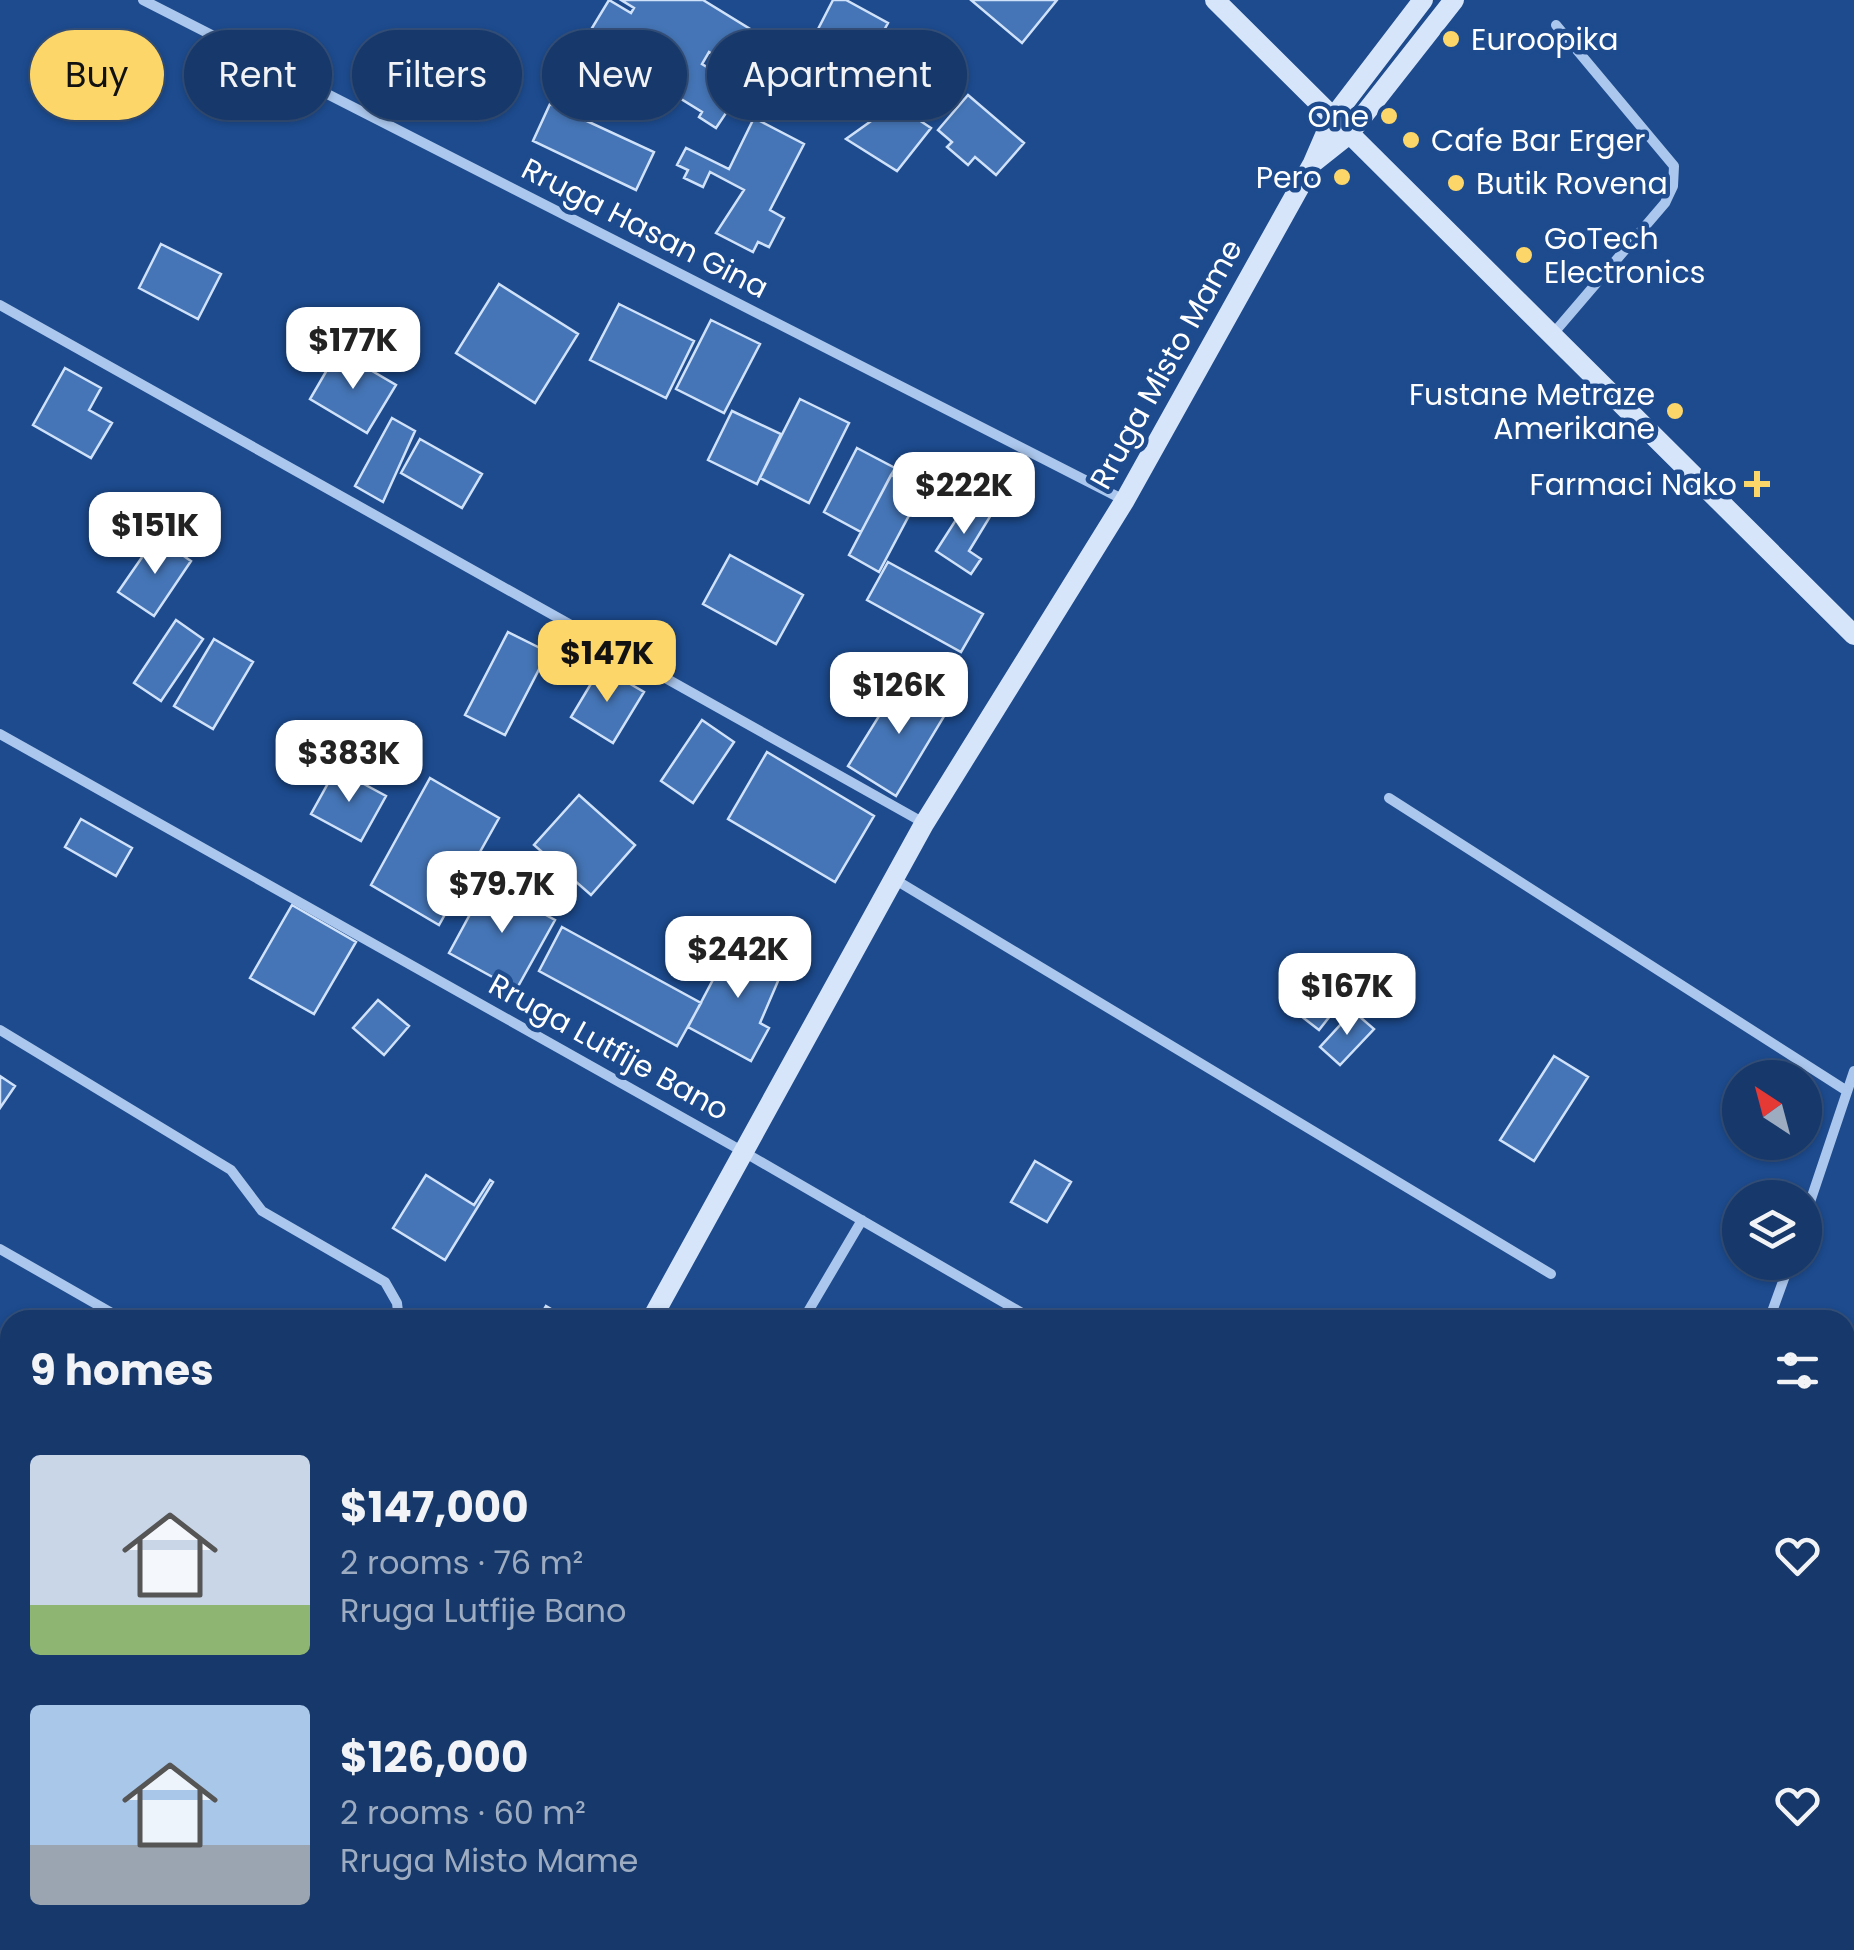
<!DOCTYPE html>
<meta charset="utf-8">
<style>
:root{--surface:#16386a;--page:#234372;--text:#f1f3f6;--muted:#9eacc1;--line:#35527e;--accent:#fdd669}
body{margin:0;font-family:Poppins,sans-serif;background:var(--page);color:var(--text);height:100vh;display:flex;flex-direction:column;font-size:38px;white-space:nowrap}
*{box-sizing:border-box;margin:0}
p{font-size:32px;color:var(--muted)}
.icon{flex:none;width:55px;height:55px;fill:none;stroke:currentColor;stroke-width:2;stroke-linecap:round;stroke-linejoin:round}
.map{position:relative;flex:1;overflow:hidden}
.panel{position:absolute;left:0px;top:1310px;width:1855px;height:640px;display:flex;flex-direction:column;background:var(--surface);border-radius:30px 30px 0 0;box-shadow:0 2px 8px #0004,0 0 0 2px var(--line)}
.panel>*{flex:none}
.banner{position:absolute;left:30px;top:30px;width:1000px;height:90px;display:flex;gap:20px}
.needle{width:65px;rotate:324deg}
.tools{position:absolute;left:1722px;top:1060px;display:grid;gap:20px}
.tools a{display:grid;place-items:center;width:100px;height:100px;border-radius:50%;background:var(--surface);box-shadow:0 2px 8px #0004,0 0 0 2px var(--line);font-size:50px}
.price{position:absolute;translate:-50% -85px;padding:0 22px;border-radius:20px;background:#fff;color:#222;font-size:32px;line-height:65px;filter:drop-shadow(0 2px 5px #0008)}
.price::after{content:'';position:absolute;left:50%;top:60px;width:30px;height:22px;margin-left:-15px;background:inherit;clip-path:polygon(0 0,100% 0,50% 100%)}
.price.current{background:var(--accent);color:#111}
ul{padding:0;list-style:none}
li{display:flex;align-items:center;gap:30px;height:250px;padding:0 30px}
li span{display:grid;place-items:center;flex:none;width:280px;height:200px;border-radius:10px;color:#555}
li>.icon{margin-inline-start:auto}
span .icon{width:120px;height:120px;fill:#fffc;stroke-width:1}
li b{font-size:42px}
h2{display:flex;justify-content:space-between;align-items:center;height:120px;padding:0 30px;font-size:42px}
.pill{padding:0 35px;border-radius:45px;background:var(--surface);box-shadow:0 2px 8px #0004,0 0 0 2px var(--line);font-size:35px;line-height:90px}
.pill.current{background:var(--accent);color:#111}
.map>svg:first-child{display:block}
</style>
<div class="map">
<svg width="1854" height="1950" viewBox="0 0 1854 1950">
<rect width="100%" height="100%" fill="#1d4b8e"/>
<path fill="#4575b6" stroke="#d0e2fa" stroke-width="2.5" d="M609,0L631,13L634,8L621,0H703L768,40L760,51L756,49L742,72L709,52L702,64L735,84L721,106L728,110L716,128L699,117L702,112L613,57L606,69L578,51Z
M833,0H846L888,23L866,63L815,35Z
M971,0H1057L1022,43Z
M968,95L1024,143L996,175L975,157L968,165L947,147L952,142L938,130Z
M550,104L654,152L636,190L533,141Z
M895,104L931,128L897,171L846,139Z
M754,118L804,144L770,210L784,218L769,247L758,242L753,252L716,233L744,190L710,172L703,187L684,178L688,170L677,165L686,148L729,169Z
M161,244L221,274L198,319L139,288Z
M499,284L578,334L535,403L456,353Z
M619,304L694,341L666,398L590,360Z
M711,320L760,344L724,413L676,389Z
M338,351L396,385L367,433L310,399Z
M65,368L101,388L89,410L112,423L91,458L33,425Z
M800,399L849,423L809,503L760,478Z
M732,411L781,434L757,484L708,460Z
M392,418L415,431L383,502L355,486Z
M420,439L482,474L462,508L401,473Z
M857,448L895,468L861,532L824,512Z
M891,475L922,491L879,572L849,555Z
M968,501L991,515L969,551L981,559L971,574L936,551Z
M156,537L191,561L154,616L118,592Z
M730,555L803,595L776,644L703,604Z
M888,562L983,614L961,652L867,600Z
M176,620L203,639L161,701L134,683Z
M508,632L548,652L505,735L465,715Z
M214,639L253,662L213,729L174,706Z
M601,667L644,692L613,743L571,717Z
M902,679L949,708L896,796L848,766Z
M702,720L734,742L693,803L661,781Z
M767,752L874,816L835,882L728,819Z
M336,769L386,796L361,841L311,814Z
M430,778L499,818L439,925L371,885Z
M579,795L635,845L591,895L534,845Z
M81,819L132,848L116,876L65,847Z
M487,883L555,920L516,990L449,953Z
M292,905L356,942L314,1014L250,978Z
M562,927L701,1003L677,1046L539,971Z
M734,940L784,967L760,1023L769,1028L751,1061L688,1027Z
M1324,967L1352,988L1319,1030L1292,1009Z
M378,1000L409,1026L384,1055L353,1028Z
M1353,1011L1374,1029L1340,1065L1320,1047Z
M1554,1056L1588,1077L1534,1161L1500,1140Z
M0,1076L15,1086L0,1108Z
M1035,1161L1071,1182L1047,1222L1011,1202Z
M426,1175L474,1205L490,1180L493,1182L445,1260L393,1228Z
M546,1306L570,1320H538Z
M1850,1632L1854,1634V1679L1845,1675Z"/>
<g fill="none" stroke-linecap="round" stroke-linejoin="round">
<path stroke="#abc7ed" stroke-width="8" d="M0,1428L10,1435
M0,1552L10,1557
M0,1791L10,1797
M66,1950L72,1940"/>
<path stroke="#abc7ed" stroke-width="10" d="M143,0L1124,500
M0,305L924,823
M1552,335L1665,203L1673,186L1674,166L1556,25
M0,734L742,1151L1034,1320
M1389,798L1847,1091
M894,879L1551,1274
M0,1030L231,1170L262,1211L385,1282L397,1303L399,1320
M1805,1217L1854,1071
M0,1249L124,1320
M803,1320L862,1220
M1769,1320L1790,1262
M1845,1472L1854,1475
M1845,1790L1854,1795
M0,1929L10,1935
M19,1940L36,1950
M761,1940L779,1950
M934,1940L952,1950
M1241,1940L1259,1950
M479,1950L485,1940
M1157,1950L1163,1940
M1546,1950L1550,1940"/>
<path stroke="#d7e5fa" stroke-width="20" d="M1215,0L1854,635
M1314,162L1348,135L1454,0
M651,1320L924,824L1125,500L1313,163L1332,119L1423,0
M291,1950L297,1940"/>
</g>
<g fill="#fdd669" stroke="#1d4b8e" stroke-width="4">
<circle cx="1451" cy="39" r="10"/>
<circle cx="1389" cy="116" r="10"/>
<circle cx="1411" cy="140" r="10"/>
<circle cx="1342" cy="177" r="10"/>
<circle cx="1456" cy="183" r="10"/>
<circle cx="1524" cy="255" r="10"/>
<circle cx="1675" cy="411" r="10"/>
<path d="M1752 469h10v10h10v10h-10v10h-10v-10h-10v-10h10z"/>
</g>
<g text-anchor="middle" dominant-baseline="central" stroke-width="9" stroke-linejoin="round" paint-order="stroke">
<g font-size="30" fill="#fff" stroke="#1d4b8e" text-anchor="start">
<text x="1471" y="39">Euroopika</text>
<text x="1369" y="116" text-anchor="end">One</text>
<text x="1431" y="140">Cafe Bar Erger</text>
<text x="1322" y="177" text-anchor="end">Pero</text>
<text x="1476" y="183">Butik Rovena</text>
<text x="1544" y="238">GoTech<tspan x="1544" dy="34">Electronics</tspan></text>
<text x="1655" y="394" text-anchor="end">Fustane Metraze<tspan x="1655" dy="34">Amerikane</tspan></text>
<text x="1737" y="484" text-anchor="end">Farmaci Nako</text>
</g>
<g font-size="30" fill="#fff" stroke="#1d4b8e">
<text transform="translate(645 228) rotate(27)">Rruga Hasan Gina</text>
<text transform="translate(1166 364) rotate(-61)">Rruga Misto Mame</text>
<text transform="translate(609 1047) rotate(29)">Rruga Lutfije Bano</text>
</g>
</g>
</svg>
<div class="tools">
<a><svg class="needle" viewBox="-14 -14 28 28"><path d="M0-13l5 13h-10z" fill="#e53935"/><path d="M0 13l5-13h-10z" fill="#9eacc1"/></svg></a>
<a><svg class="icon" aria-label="layers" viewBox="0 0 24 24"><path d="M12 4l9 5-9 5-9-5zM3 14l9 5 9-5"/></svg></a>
</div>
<b class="price" style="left:353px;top:392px">$177K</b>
<b class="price" style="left:964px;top:537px">$222K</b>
<b class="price" style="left:155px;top:577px">$151K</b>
<b class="price current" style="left:607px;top:705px">$147K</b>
<b class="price" style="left:899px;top:737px">$126K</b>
<b class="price" style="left:349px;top:805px">$383K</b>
<b class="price" style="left:502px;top:936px">$79.7K</b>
<b class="price" style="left:738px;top:1001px">$242K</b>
<b class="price" style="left:1347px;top:1038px">$167K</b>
<div class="banner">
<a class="pill current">Buy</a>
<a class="pill">Rent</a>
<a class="pill">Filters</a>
<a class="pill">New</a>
<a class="pill">Apartment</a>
</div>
<section class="panel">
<h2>9 homes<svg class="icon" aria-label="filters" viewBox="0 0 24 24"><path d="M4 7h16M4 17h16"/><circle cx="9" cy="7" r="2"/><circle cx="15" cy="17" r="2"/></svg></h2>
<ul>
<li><span style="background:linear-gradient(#c9d6e8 75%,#8fb573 0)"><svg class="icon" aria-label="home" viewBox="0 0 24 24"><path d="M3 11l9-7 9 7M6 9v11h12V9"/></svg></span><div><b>$147,000</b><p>2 rooms · 76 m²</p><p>Rruga Lutfije Bano</p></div><svg class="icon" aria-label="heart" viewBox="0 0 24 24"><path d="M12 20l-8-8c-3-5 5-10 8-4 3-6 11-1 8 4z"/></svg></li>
<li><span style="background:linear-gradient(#a9c7e8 70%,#9aa5b1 0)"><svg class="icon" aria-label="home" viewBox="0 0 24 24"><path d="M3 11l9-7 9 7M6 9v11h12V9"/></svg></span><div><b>$126,000</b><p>2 rooms · 60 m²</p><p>Rruga Misto Mame</p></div><svg class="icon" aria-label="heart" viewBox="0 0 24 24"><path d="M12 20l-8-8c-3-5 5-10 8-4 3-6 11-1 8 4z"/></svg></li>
</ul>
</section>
</div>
